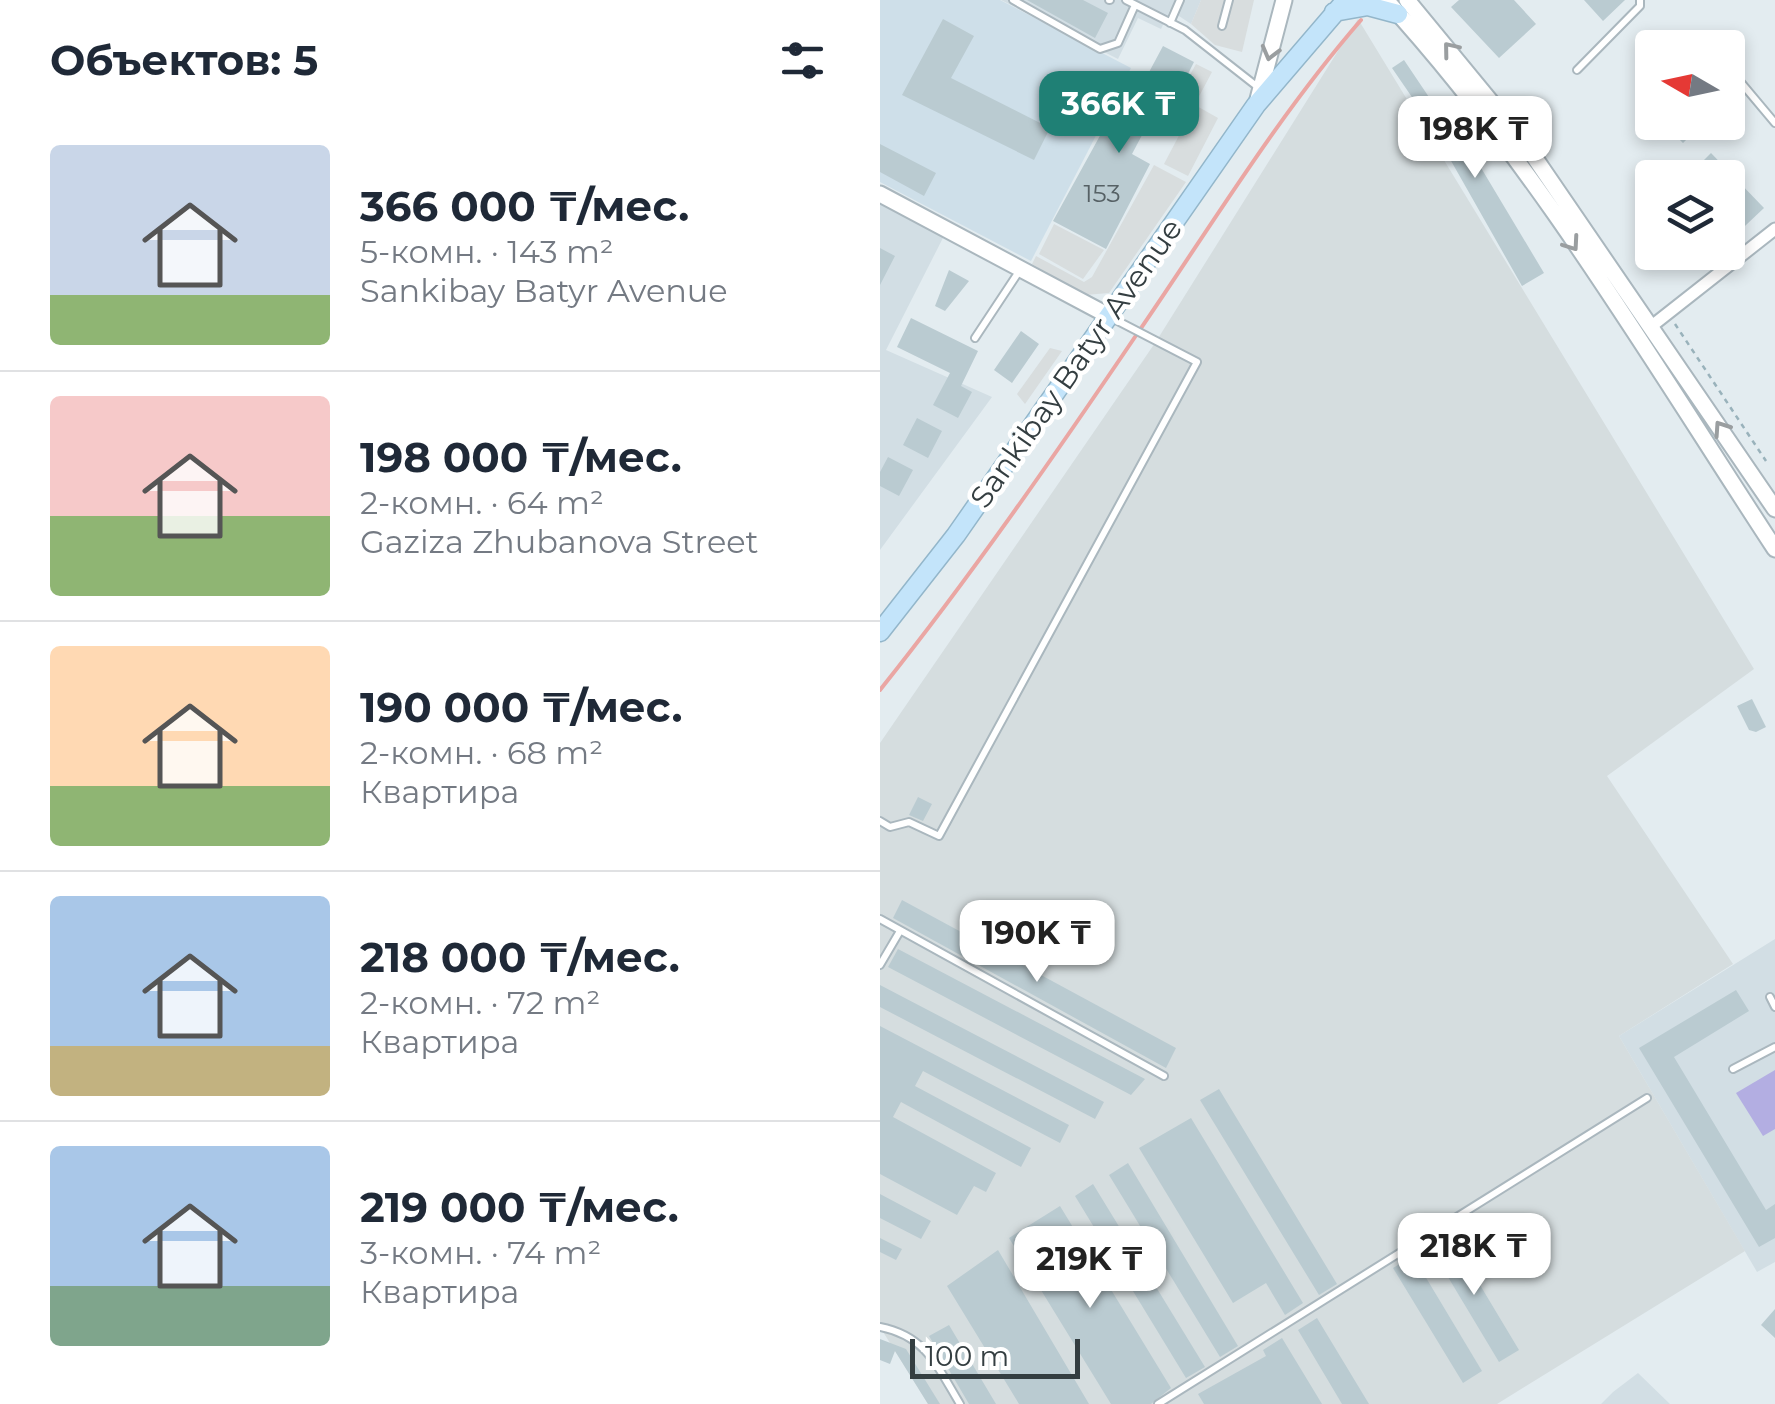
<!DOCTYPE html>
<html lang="ru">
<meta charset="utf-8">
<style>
:root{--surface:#fff;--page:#f6f6f7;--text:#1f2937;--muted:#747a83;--line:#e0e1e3;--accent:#1f8075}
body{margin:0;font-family:Montserrat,sans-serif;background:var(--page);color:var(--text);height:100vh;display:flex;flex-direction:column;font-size:38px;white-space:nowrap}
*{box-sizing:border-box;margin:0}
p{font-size:32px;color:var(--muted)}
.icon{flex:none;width:55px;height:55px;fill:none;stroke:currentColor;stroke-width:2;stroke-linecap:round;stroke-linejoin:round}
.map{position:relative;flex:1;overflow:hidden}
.panel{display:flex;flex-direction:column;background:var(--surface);width:880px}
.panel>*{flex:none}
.needle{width:65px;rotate:279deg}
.tools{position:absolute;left:755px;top:30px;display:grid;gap:20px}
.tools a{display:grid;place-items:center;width:110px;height:110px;border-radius:10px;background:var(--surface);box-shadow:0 5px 15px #0003;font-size:50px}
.scale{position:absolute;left:30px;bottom:25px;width:170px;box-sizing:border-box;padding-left:10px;border:5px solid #343e41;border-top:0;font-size:28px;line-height:35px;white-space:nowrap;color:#343e41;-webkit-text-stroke:8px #fff;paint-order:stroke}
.price{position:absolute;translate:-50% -85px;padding:0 22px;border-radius:20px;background:#fff;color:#222;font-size:32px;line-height:65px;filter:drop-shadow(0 2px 5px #0008)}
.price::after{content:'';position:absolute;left:50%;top:60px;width:30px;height:22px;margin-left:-15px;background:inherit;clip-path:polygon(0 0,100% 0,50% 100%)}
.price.selected{background:var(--accent);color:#fff}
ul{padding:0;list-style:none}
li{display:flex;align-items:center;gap:30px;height:250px;padding:0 50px}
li+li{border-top:2px solid var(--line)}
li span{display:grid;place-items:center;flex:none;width:280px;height:200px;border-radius:10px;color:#555}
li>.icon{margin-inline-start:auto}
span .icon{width:120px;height:120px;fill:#fffc;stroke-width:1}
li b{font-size:42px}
h2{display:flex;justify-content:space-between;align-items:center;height:120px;padding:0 50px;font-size:42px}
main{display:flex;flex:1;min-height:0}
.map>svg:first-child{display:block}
</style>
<main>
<section class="panel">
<h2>Объектов: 5<svg class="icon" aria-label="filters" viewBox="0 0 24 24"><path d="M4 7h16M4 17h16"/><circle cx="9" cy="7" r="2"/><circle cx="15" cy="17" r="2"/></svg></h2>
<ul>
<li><span style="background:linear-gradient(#c9d6e8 75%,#8fb573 0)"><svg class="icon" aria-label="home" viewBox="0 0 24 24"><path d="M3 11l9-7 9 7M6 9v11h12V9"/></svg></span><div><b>366 000 ₸/мес.</b><p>5-комн. · 143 m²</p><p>Sankibay Batyr Avenue</p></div></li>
<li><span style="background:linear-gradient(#f6c9c9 60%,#8fb573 0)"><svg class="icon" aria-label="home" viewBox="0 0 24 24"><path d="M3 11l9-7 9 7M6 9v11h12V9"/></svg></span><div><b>198 000 ₸/мес.</b><p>2-комн. · 64 m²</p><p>Gaziza Zhubanova Street</p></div></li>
<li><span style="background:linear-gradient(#ffd9b3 70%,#8fb573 0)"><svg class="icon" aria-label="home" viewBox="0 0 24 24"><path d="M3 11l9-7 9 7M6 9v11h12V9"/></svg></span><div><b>190 000 ₸/мес.</b><p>2-комн. · 68 m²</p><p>Квартира</p></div></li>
<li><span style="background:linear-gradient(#a9c7e8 75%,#c2b280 0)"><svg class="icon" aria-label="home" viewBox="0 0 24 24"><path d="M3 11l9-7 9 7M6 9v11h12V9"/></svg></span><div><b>218 000 ₸/мес.</b><p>2-комн. · 72 m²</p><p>Квартира</p></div></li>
<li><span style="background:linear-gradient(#a9c7e8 70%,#7fa58c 0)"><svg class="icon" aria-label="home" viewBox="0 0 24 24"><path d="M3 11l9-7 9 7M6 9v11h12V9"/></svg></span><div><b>219 000 ₸/мес.</b><p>3-комн. · 74 m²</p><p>Квартира</p></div></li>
</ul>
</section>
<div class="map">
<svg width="895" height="1404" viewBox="0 0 895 1404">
<rect width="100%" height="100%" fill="#e3ecf0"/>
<path fill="#d2dee4" d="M121,0H321L311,24L290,10L281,29L258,18L238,59Z
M0,194L67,230L6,350L112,397L0,550Z
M895,939V1262L877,1272L739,1036Z
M758,1373L790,1404H721L733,1392Z"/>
<path fill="#d5dddf" d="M478,19L874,669L727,776L853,964L739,1036L865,1251L617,1404H48L0,1327V743L277,340Z"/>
<path fill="#cedfe9" d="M0,0H120L251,68L151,261L0,182Z"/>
<path fill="#b3aee2" d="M895,1070V1129L883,1136L856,1093Z"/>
<path fill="#d8ddde" d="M321,0H374L362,52L335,45L311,24Z
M316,64L332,72L316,102L300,93Z
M315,105L338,118L308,176L284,164Z
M274,165L306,182L229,293L205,295L152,264L156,256L204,282L212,277Z
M174,224L224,250L203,279L159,254Z
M170,348L182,351L145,404L137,394Z"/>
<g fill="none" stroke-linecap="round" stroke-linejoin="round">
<path stroke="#eaa6a3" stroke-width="4" d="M0,690C91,576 175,455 257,334C330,228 396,118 481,20"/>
</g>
<path fill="#bacbd1" d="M147,0H203L228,13L215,38Z
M579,0H634L656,24L619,58L571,7Z
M704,0H745L723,21Z
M63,19L94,36L71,78L170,128L154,160L22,95Z
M283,46L314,62L298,94L287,88L252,154L270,164L226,249L173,221L249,83L260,89Z
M524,60L561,115L567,111L664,273L642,286L549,122L512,68Z
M799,122H809L816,130L803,143L791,131Z
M0,144L56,173L44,196L0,172Z
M831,153L884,208L848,242V178H806Z
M0,248L15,256L0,285Z
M69,270L89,281L65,311L55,306Z
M31,318L98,351L81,386L92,392L78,418L53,405L70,373L17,347Z
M141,331L159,344L132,383L114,370Z
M37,418L62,431L48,458L23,445Z
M8,457L33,470L19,496L0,486V472Z
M872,699L886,727L876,732L869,730L857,706Z
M38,797L52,804L43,821L29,815Z
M22,900L296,1048L286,1068L13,918Z
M18,949L265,1079L251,1095L8,967Z
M0,985L224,1102L215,1119L0,1007Z
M856,990L869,1011L794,1057L886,1210L895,1204V1238L879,1247L759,1048Z
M0,1026L189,1125L180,1143L43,1071L35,1086L151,1148L141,1167L21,1102L13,1117L116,1173L106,1192L94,1186L77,1215L0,1174Z
M339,1089L457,1284L439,1295L320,1100Z
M311,1118L423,1303L405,1315L386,1283L353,1303L259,1148Z
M248,1163L358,1346L340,1357L229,1175Z
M213,1184L325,1367L306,1378L195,1196Z
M0,1194L51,1221L41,1239L0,1218Z
M180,1206L291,1388L271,1404H231L129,1238Z
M570,1235L639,1350L619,1362L550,1247Z
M0,1238L22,1249L16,1260L0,1252Z
M118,1250L209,1404H139L67,1286Z
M533,1256L602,1371L583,1383L513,1268Z
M895,1309V1338L881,1325Z
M437,1318L489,1404H462L418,1330Z
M69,1325L116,1404H89L49,1336Z
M402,1338L442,1404H324L318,1394L386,1356L383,1350Z
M0,1339L26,1349L60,1404H48L15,1351L10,1364L0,1360Z"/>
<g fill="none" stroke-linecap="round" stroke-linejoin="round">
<g stroke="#aab7be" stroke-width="10">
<path id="service" d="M133,0L220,49L238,43L255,5
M229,0H230
M246,0L305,30L379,88
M290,23L300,0
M342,26L349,0
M848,67L895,123
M697,70L760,6V0
M95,338L140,270
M0,821L10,827L29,822L59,836L317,362L230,317
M0,919L284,1076
M0,965L20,931
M890,997L895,1007
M853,1069L895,1047
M0,1327C46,1336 57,1366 80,1404
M278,1404L767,1098"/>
</g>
<g stroke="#aab7be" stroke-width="15">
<path id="minor" d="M773,325L895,229"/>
</g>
<g stroke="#aab7be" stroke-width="19">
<path id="tertiary" d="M506,0C657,165 773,363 895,549
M527,0L644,142L895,509
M377,103L404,0
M0,194L229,316"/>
</g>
<g stroke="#93b6ca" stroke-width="21">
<path id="secondary" d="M454,12L488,6L518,14
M0,632L76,535L376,105L466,0"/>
</g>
<path stroke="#99b2bb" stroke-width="2.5" stroke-dasharray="5 5" stroke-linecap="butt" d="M795,324L886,461"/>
<use href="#service" stroke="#fff" stroke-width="6"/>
<use href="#minor" stroke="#fff" stroke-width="11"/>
<use href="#tertiary" stroke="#fff" stroke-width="15"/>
<use href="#secondary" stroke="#c3e4fa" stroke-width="18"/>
</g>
<defs><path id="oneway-chevron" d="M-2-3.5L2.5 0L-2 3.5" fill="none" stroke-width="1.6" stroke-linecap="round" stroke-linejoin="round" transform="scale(2.5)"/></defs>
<g stroke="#9a9ea0">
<use href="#oneway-chevron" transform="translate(570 49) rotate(-129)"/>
<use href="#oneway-chevron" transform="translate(390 53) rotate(105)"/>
<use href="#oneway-chevron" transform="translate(692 244) rotate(55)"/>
<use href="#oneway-chevron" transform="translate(841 428) rotate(-124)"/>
</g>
<g text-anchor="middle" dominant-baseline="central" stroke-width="9" stroke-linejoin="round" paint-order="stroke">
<g font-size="25" fill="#566165">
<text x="222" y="193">153</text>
</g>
<g font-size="30" fill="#343e41" stroke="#fff">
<text transform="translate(196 363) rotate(-55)">Sankibay Batyr Avenue</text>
</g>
</g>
</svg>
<div class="tools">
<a><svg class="needle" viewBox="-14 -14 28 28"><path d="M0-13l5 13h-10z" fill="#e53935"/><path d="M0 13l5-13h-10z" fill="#747a83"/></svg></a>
<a><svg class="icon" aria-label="layers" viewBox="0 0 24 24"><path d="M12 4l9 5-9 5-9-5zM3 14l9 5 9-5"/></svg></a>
</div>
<div class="scale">100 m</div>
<b class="price selected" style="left:239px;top:156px">366K ₸</b>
<b class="price" style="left:595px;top:181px">198K ₸</b>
<b class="price" style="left:157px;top:985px">190K ₸</b>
<b class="price" style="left:594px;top:1298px">218K ₸</b>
<b class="price" style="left:210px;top:1311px">219K ₸</b>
</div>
</main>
